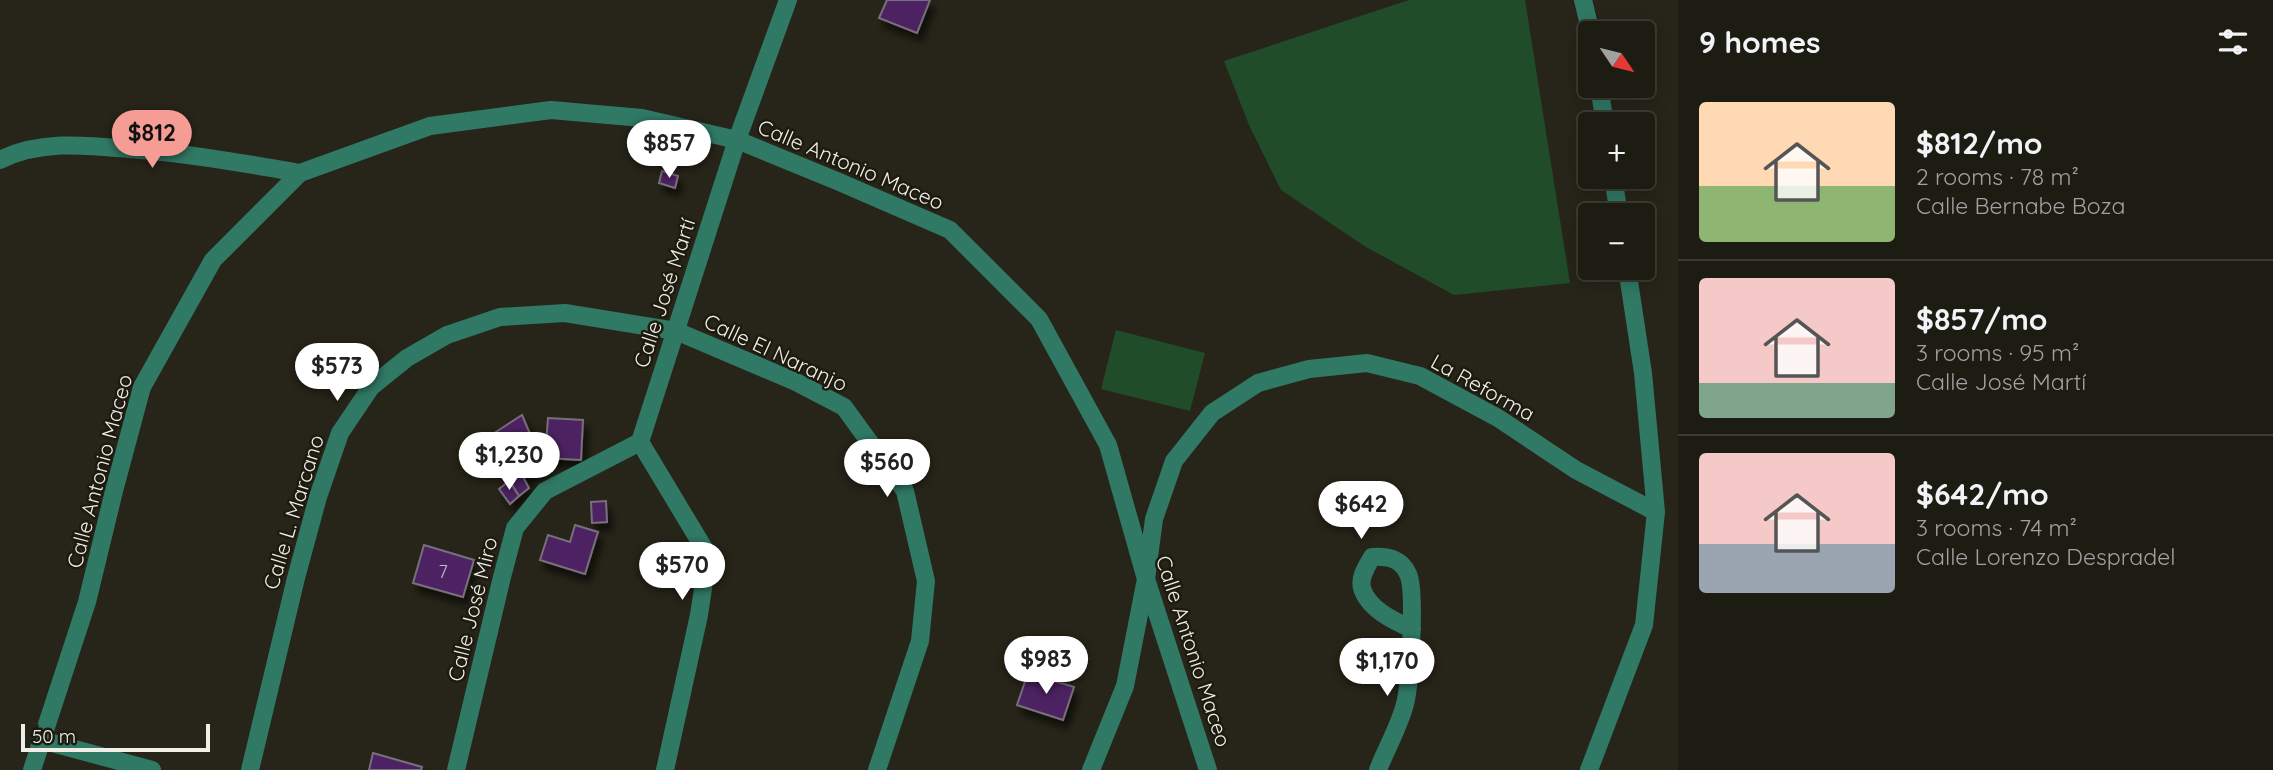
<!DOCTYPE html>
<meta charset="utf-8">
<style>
:root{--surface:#1d1c13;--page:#2a2921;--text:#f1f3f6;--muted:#a0a1a0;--line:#3b3a33;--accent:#f59c95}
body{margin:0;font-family:Quicksand,sans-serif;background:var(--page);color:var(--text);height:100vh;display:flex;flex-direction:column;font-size:26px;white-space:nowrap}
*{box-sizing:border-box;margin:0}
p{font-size:23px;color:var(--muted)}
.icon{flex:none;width:38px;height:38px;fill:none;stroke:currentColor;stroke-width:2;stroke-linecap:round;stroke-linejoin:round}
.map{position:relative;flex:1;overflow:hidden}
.sheet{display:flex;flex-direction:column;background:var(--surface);width:595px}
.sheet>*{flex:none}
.needle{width:46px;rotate:125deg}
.fabs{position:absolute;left:1578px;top:21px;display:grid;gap:14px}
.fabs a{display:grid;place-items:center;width:77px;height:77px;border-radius:7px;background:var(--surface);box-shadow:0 4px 18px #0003,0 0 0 2px var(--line);font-size:35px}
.scale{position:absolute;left:21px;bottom:18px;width:189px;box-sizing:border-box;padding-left:7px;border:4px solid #f0efe7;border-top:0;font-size:19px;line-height:24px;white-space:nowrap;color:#f0efe7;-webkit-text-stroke:5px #1d1b10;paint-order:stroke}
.price{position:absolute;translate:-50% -60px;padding:0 16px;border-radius:24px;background:#fff;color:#222;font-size:23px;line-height:46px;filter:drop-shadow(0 2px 4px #0008)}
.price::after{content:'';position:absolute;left:50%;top:42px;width:21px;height:16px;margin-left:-10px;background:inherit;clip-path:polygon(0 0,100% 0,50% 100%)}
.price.current{background:var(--accent);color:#111}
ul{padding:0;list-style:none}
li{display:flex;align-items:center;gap:21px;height:175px;padding:0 21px}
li+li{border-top:2px solid var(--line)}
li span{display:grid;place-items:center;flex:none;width:196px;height:140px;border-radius:7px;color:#555}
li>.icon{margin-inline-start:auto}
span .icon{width:84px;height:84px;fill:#fffc;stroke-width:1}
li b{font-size:30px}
h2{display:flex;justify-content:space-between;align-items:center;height:84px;padding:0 21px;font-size:30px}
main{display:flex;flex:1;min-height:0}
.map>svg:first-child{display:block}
</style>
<main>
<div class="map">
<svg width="1678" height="770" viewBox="0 0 1678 770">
<defs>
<filter id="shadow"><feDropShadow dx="4.5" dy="8" stdDeviation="3.5" flood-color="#0009"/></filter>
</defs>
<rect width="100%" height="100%" fill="#272519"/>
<path fill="#204c2a" d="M1409,0H1525L1570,283L1454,295L1366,247L1281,190L1249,125L1224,61Z
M1116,330L1205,353L1190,411L1101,389Z"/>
<path fill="#4e2062" stroke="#776f7b" stroke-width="2" filter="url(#shadow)" d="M887,0H930L917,33L879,18Z
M662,171L678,176L675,188L659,183Z
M522,415L544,467L523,477L529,488L519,496L485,439Z
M548,418L583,420L581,460L545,458Z
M509,481L519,496L510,504L499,489Z
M606,501L607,522L592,523L591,502Z
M575,525L598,532L585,574L540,560L548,535L570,542Z
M424,545L474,560L463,597L413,583Z
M1028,673L1074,687L1063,720L1017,705Z
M373,753L422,767L421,770H369Z"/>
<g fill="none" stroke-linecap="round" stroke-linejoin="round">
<path stroke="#307965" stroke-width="18" d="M1583,0L1591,33
M1599,86L1605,124
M0,160C40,140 85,145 128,149C186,153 242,163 300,173
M1613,177L1619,215
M640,442L737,140L788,0
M640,442L708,555L699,615L665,770
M41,740L152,770
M32,770L87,602L114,491L142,387L213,260L300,173L430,126L551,110L642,118L737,140L837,181L950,230L1039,319L1108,445L1146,579L1208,770
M250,770L296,578L318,497L340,433L371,387L407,358L447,335L500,317L565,313L676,331L796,382L844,407L905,491L926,581L920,641L877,770
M456,770L502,577L515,528L545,491L640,442
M1091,770L1125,686L1146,579L1154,519L1174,461L1212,413L1258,383L1309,369L1367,363L1420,376L1498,418L1576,470L1656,512
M1378,770C1386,749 1399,727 1405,704C1410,685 1416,590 1408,574C1401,558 1387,556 1372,557C1367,566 1359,577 1362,588C1368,609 1394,621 1412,629
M1589,770L1644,625L1656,512L1643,373L1627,268"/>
</g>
<g text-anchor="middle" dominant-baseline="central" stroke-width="5" stroke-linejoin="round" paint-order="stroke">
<g font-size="18" fill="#c8bbc6">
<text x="443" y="571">7</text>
</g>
<g font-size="21" fill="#f0efe7" stroke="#1d1b10">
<text transform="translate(851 164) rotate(23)">Calle Antonio Maceo</text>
<text transform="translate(664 293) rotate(-72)">Calle José Martí</text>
<text transform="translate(776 352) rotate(25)">Calle El Naranjo</text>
<text transform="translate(1483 387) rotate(29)">La Reforma</text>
<text transform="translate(99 471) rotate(-75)">Calle Antonio Maceo</text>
<text transform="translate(293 512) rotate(-73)">Calle L. Marcano</text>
<text transform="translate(472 609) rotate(-76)">Calle José Miro</text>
<text transform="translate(1194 651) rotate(72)">Calle Antonio Maceo</text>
</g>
</g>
</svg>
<div class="fabs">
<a><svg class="needle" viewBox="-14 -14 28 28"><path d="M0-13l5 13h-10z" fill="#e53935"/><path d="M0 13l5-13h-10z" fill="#a0a1a0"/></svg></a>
<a>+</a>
<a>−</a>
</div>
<div class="scale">50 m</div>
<b class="price current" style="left:152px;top:170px">$812</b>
<b class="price" style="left:669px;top:180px">$857</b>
<b class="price" style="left:337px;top:403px">$573</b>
<b class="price" style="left:509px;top:492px">$1,230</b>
<b class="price" style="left:887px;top:499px">$560</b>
<b class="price" style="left:1361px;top:541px">$642</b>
<b class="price" style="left:682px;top:602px">$570</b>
<b class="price" style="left:1046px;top:696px">$983</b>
<b class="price" style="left:1387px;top:698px">$1,170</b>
</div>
<section class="sheet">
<h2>9 homes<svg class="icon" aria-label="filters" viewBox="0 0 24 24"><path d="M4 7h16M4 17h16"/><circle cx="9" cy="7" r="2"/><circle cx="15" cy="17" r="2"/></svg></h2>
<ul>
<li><span style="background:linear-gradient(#ffd9b3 60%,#8fb573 0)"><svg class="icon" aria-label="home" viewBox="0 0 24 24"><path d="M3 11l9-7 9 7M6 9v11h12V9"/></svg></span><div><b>$812/mo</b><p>2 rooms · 78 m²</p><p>Calle Bernabe Boza</p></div></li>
<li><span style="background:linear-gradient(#f6c9c9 75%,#7fa58c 0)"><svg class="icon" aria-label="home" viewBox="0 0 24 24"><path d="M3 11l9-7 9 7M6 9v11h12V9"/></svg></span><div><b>$857/mo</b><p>3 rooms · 95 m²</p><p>Calle José Martí</p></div></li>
<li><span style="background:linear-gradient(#f6c9c9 65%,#9aa5b1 0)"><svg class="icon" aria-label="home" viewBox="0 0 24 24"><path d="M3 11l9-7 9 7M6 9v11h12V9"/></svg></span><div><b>$642/mo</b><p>3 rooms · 74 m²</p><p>Calle Lorenzo Despradel</p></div></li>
</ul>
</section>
</main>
